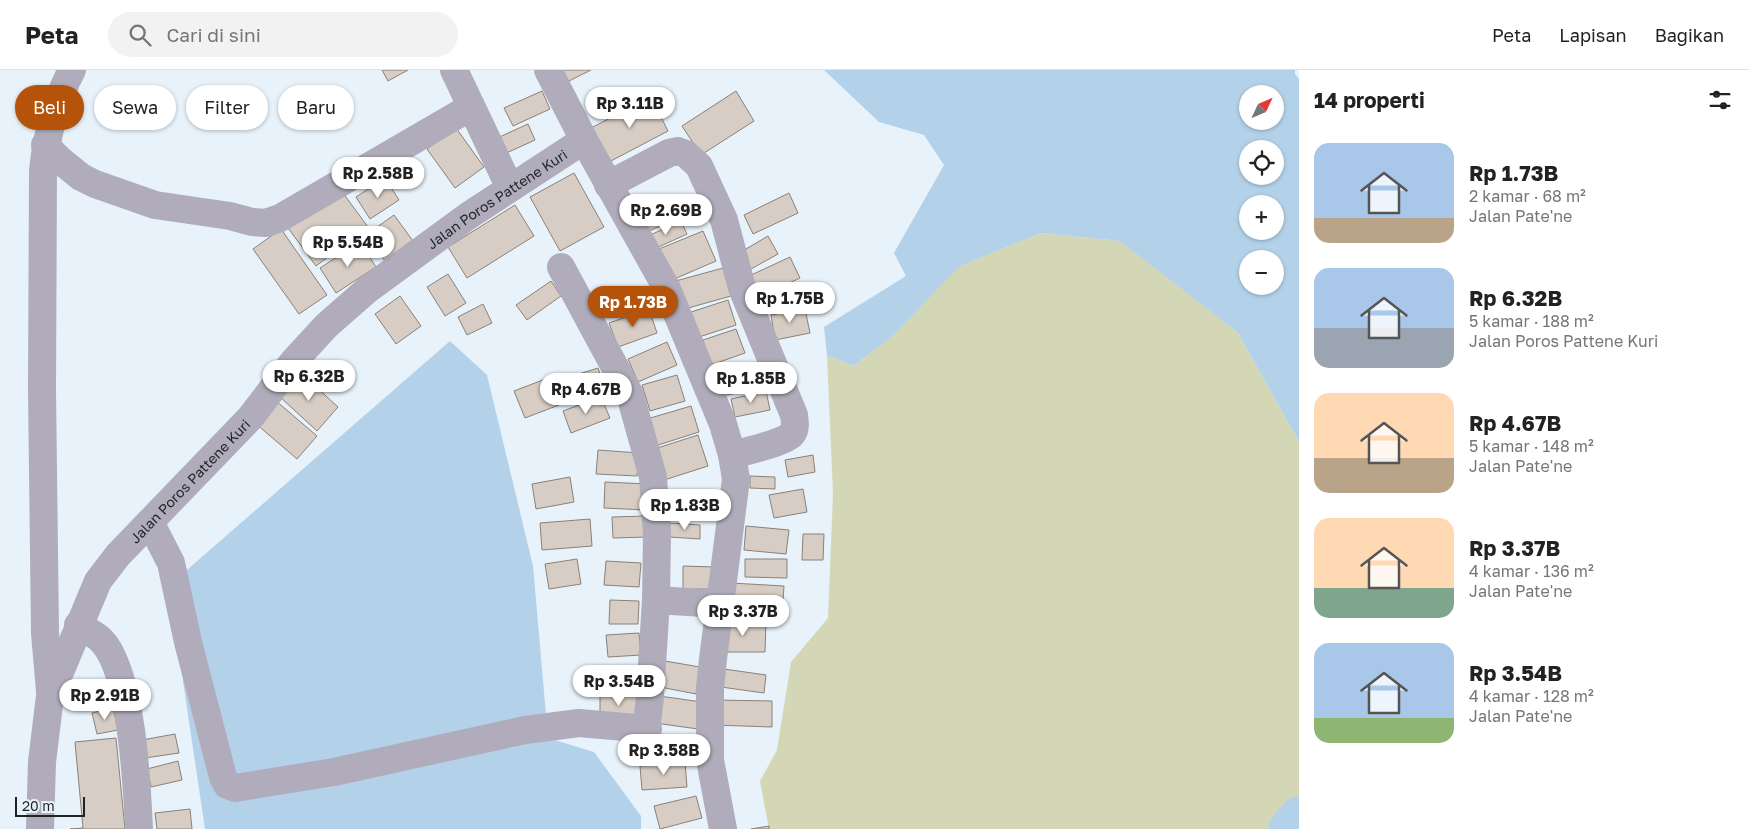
<!DOCTYPE html>
<html lang="id">
<meta charset="utf-8">
<style>
:root{--surface:#fff;--page:#f2f2f2;--text:#222;--muted:#767676;--line:#e0e0e0;--accent:#b45309}
body{margin:0;font-family:"Golos Text",sans-serif;background:var(--page);color:var(--text);height:100vh;display:flex;flex-direction:column;font-size:19px;white-space:nowrap}
*{box-sizing:border-box;margin:0}
p{font-size:16px;color:var(--muted)}
.icon{flex:none;width:28px;height:28px;fill:none;stroke:currentColor;stroke-width:2;stroke-linecap:round;stroke-linejoin:round}
.map{position:relative;flex:1;overflow:hidden}
.drawer{display:flex;flex-direction:column;background:var(--surface);width:450px}
.drawer>*{flex:none}
.guide{position:absolute;left:15px;top:15px;width:475px;height:45px;display:flex;gap:10px}
.needle{width:32px;rotate:46deg}
.fabs{position:absolute;left:1239px;top:15px;display:grid;gap:10px}
.fabs a{display:grid;place-items:center;width:45px;height:45px;border-radius:50%;background:var(--surface);box-shadow:0 1px 4px #0004;font-size:25px}
.scale{position:absolute;left:15px;bottom:12px;width:70px;box-sizing:border-box;padding-left:5px;border:2px solid #1f2327;border-top:0;font-size:14px;line-height:18px;white-space:nowrap;color:#1f2327;-webkit-text-stroke:4px #e7f2fb;paint-order:stroke}
.price{position:absolute;translate:-50% -42px;padding:0 11px;border-radius:18px;background:#fff;color:#222;font-size:16px;line-height:32px;filter:drop-shadow(0 1px 2px #0008)}
.price::after{content:'';position:absolute;left:50%;top:30px;width:15px;height:11px;margin-left:-8px;background:inherit;clip-path:polygon(0 0,100% 0,50% 100%)}
.price.on{background:var(--accent);color:#fff}
ul{padding:0;list-style:none}
li{display:flex;align-items:center;gap:15px;height:125px;padding:0 15px}
li span{display:grid;place-items:center;flex:none;width:140px;height:100px;border-radius:15px;color:#555}
li>.icon{margin-inline-start:auto}
span .icon{width:60px;height:60px;fill:#fffc;stroke-width:1}
li b{font-size:21px}
h2{display:flex;justify-content:space-between;align-items:center;height:60px;padding:0 15px;font-size:21px}
.chip{padding:0 18px;border-radius:22px;background:var(--surface);box-shadow:0 1px 4px #0004;font-size:18px;line-height:45px}
.chip.on{background:var(--accent);color:#fff}
header{display:flex;align-items:center;gap:30px;box-sizing:border-box;height:70px;padding:0 25px;background:var(--surface);border-bottom:1px solid var(--line)}
header strong{font-size:24px}
nav{display:flex;gap:28px;margin-inline-start:auto;font-size:18px}
.search{width:350px;height:45px;background:var(--page);display:flex;align-items:center;gap:12px;box-sizing:border-box;padding:0 18px;border-radius:28px;color:var(--muted);font-size:19px}
main{display:flex;flex:1;min-height:0}
.map>svg:first-child{display:block}
</style>
<header>
<strong>Peta</strong>
<div class="search"><svg class="icon" aria-label="search" viewBox="0 0 24 24"><circle cx="10" cy="10" r="6"/><path d="M15 15l6 6"/></svg>Cari di sini</div>
<nav><a>Peta</a><a>Lapisan</a><a>Bagikan</a></nav>
</header>
<main>
<div class="map">
<svg width="1299" height="759" viewBox="0 0 1299 759">
<rect width="100%" height="100%" fill="#e7f2fb"/>
<path fill="#d4d7b5" d="M1041,163L1121,171L1238,263L1299,372V732L1292,759H769L760,711L777,680L791,592L828,548L833,424L827,285L853,296L888,270L959,196Z"/>
<path fill="#b3d2e9" fill-rule="evenodd" d="M824,0H1295V4L1299,9V372L1238,263L1120,171L1041,163L960,196L888,270L853,296L827,285L824,257L906,206L894,183L944,95L924,65L879,52ZM1248,24H1275V51H1248ZM1248,79H1275V106H1248ZM1248,134H1275V161H1248ZM1248,189H1275V216H1248Z
M450,271L487,305L533,496L548,668L594,682L641,746V759H205L183,611L180,506Z"/>
<g fill="none" stroke-linecap="round" stroke-linejoin="round">
<path stroke="#b3d2e9" stroke-width="41" d="M1289,759L1299,747"/>
</g>
<path fill="#d7cdc4" stroke="#8a8178" d="M382,0H408L388,11Z
M559,0H591L565,13Z
M542,21L550,39L513,56L504,38Z
M736,21L754,51L701,85L682,56Z
M651,27L668,61L609,92L591,58Z
M528,54L535,70L502,85L495,69Z
M456,58L484,97L455,118L427,79Z
M574,103L604,157L560,181L530,127Z
M385,108L399,130L370,149L356,127Z
M340,119L368,157L316,196L288,158Z
M789,123L798,143L753,164L744,145Z
M672,129L680,147L645,163L636,145Z
M515,135L534,166L467,208L448,177Z
M394,145L413,171L385,191L366,165Z
M681,151L687,164L652,180L646,167Z
M281,159L327,225L299,244L253,179Z
M703,161L716,191L672,210L659,179Z
M768,166L778,184L751,199L741,182Z
M360,172L376,197L336,223L320,198Z
M790,187L800,208L759,227L749,206Z
M723,198L731,226L681,240L672,212Z
M448,204L466,233L445,246L427,217Z
M551,211L561,226L527,250L516,235Z
M400,226L421,256L396,274L375,244Z
M728,230L736,255L699,267L691,242Z
M483,234L492,253L467,265L458,247Z
M649,239L657,263L618,277L609,253Z
M805,239L810,263L775,270L771,245Z
M736,259L745,283L711,295L703,270Z
M667,272L677,295L638,312L628,289Z
M598,298L605,319L572,329L566,308Z
M752,302L755,319L727,325L724,309Z
M301,303L338,337L317,361L280,327Z
M677,305L685,331L650,341L642,315Z
M548,308L559,335L525,348L514,321Z
M766,321L770,340L735,347L731,329Z
M601,327L610,348L571,363L563,341Z
M275,330L317,366L297,389L255,353Z
M691,336L699,362L655,376L647,349Z
M698,365L708,396L661,411L651,380Z
M598,380L639,383L637,406L596,404Z
M813,385L815,402L788,407L785,390Z
M750,406L775,407V419L750,418Z
M570,407L574,432L536,439L532,414Z
M605,412L647,414L646,440L604,438Z
M803,419L807,442L774,448L769,425Z
M661,424L708,425L707,446H660Z
M646,446L647,467L613,468L612,447Z
M590,449L592,476L542,480L540,453Z
M670,453L700,455V469L669,467Z
M746,456L789,460L786,484L744,480Z
M803,464H824L823,490H802Z
M577,489L581,514L549,519L545,494Z
M745,489H787V508L745,507Z
M606,491L641,493L639,517L604,515Z
M683,496L715,497V519H683Z
M731,513L784,516L782,546L729,542Z
M610,530L639,531L638,554H609Z
M720,551L766,552L765,582H720Z
M639,563L641,585L608,587L606,565Z
M665,591L700,597L696,624L660,617Z
M602,599L636,604L634,620L599,614Z
M724,599L766,605L764,623L721,617Z
M600,625L638,626L637,649L600,648Z
M659,626L702,632L698,659L655,653Z
M714,630L772,631V657L713,655Z
M113,638L118,660L97,664L92,643Z
M175,664L179,683L145,688L142,670Z
M116,668L125,759H70L83,758L75,672Z
M178,691L182,710L151,717L147,699Z
M685,692L687,717L642,720L640,696Z
M696,726L702,748L660,759L654,736Z
M190,739L192,759H157L155,743Z
M769,756V759H751Z"/>
<g fill="none" stroke-linecap="round" stroke-linejoin="round">
<g stroke="#b0acbb" stroke-width="28">
<path d="M454,0L510,118"/>
<path d="M584,70L666,217L723,354L732,385L736,409L713,589L710,618V690L723,759"/>
<path d="M45,75L60,90L81,107L95,114L155,135L230,146L252,152L266,153L280,148L471,37"/>
<path d="M608,115L669,83L678,81L686,84L699,96L724,150L742,218L794,345C795,352 796,359 792,364C786,372 744,382 732,385"/>
<path d="M561,197L630,325L653,407L657,464L656,530"/>
<path d="M150,452L171,493L188,572L223,707L227,715L235,718L334,702L525,660L579,653L648,659L647,652L650,627L656,530L720,534"/>
<path d="M78,555C85,560 95,564 101,570C132,601 137,715 139,759"/>
<path d="M50,621L45,563L42,320L43,101C46,68 56,29 72,0"/>
<path id="s1" d="M40,759L42,692L50,626L98,511L118,485L250,348L293,292L326,256L367,220L468,146L584,70L548,0"/>
</g>
</g>
<g text-anchor="middle" dominant-baseline="central" stroke-width="4" stroke-linejoin="round" paint-order="stroke">
<g font-size="14" fill="#1f2327" stroke="#e7f2fb">
<text stroke="none"><textPath href="#s1" startOffset="814">Jalan Poros Pattene Kuri</textPath></text>
<text stroke="none"><textPath href="#s1" startOffset="394">Jalan Poros Pattene Kuri</textPath></text>
</g>
</g>
</svg>
<div class="fabs">
<a><svg class="needle" viewBox="-14 -14 28 28"><path d="M0-13l5 13h-10z" fill="#e53935"/><path d="M0 13l5-13h-10z" fill="#767676"/></svg></a>
<a><svg class="icon" aria-label="locate" viewBox="0 0 24 24"><circle cx="12" cy="12" r="6"/><path d="M12 2v4M12 18v4M2 12h4M18 12h4"/></svg></a>
<a>+</a>
<a>−</a>
</div>
<div class="scale">20 m</div>
<b class="price" style="left:630px;top:59px">Rp 3.11B</b>
<b class="price" style="left:378px;top:129px">Rp 2.58B</b>
<b class="price" style="left:666px;top:166px">Rp 2.69B</b>
<b class="price" style="left:348px;top:198px">Rp 5.54B</b>
<b class="price" style="left:790px;top:254px">Rp 1.75B</b>
<b class="price on" style="left:633px;top:258px">Rp 1.73B</b>
<b class="price" style="left:309px;top:332px">Rp 6.32B</b>
<b class="price" style="left:751px;top:334px">Rp 1.85B</b>
<b class="price" style="left:586px;top:345px">Rp 4.67B</b>
<b class="price" style="left:685px;top:461px">Rp 1.83B</b>
<b class="price" style="left:743px;top:567px">Rp 3.37B</b>
<b class="price" style="left:619px;top:637px">Rp 3.54B</b>
<b class="price" style="left:105px;top:651px">Rp 2.91B</b>
<b class="price" style="left:664px;top:706px">Rp 3.58B</b>
<div class="guide">
<a class="chip on">Beli</a>
<a class="chip">Sewa</a>
<a class="chip">Filter</a>
<a class="chip">Baru</a>
</div>
</div>
<section class="drawer">
<h2>14 properti<svg class="icon" aria-label="filters" viewBox="0 0 24 24"><path d="M4 7h16M4 17h16"/><circle cx="9" cy="7" r="2"/><circle cx="15" cy="17" r="2"/></svg></h2>
<ul>
<li><span style="background:linear-gradient(#a9c7e8 75%,#b9a48a 0)"><svg class="icon" aria-label="home" viewBox="0 0 24 24"><path d="M3 11l9-7 9 7M6 9v11h12V9"/></svg></span><div><b>Rp 1.73B</b><p>2 kamar · 68 m²</p><p>Jalan Pate'ne</p></div></li>
<li><span style="background:linear-gradient(#a9c7e8 60%,#9aa5b1 0)"><svg class="icon" aria-label="home" viewBox="0 0 24 24"><path d="M3 11l9-7 9 7M6 9v11h12V9"/></svg></span><div><b>Rp 6.32B</b><p>5 kamar · 188 m²</p><p>Jalan Poros Pattene Kuri</p></div></li>
<li><span style="background:linear-gradient(#ffd9b3 65%,#b9a48a 0)"><svg class="icon" aria-label="home" viewBox="0 0 24 24"><path d="M3 11l9-7 9 7M6 9v11h12V9"/></svg></span><div><b>Rp 4.67B</b><p>5 kamar · 148 m²</p><p>Jalan Pate'ne</p></div></li>
<li><span style="background:linear-gradient(#ffd9b3 70%,#7fa58c 0)"><svg class="icon" aria-label="home" viewBox="0 0 24 24"><path d="M3 11l9-7 9 7M6 9v11h12V9"/></svg></span><div><b>Rp 3.37B</b><p>4 kamar · 136 m²</p><p>Jalan Pate'ne</p></div></li>
<li><span style="background:linear-gradient(#a9c7e8 75%,#8fb573 0)"><svg class="icon" aria-label="home" viewBox="0 0 24 24"><path d="M3 11l9-7 9 7M6 9v11h12V9"/></svg></span><div><b>Rp 3.54B</b><p>4 kamar · 128 m²</p><p>Jalan Pate'ne</p></div></li>
</ul>
</section>
</main>
